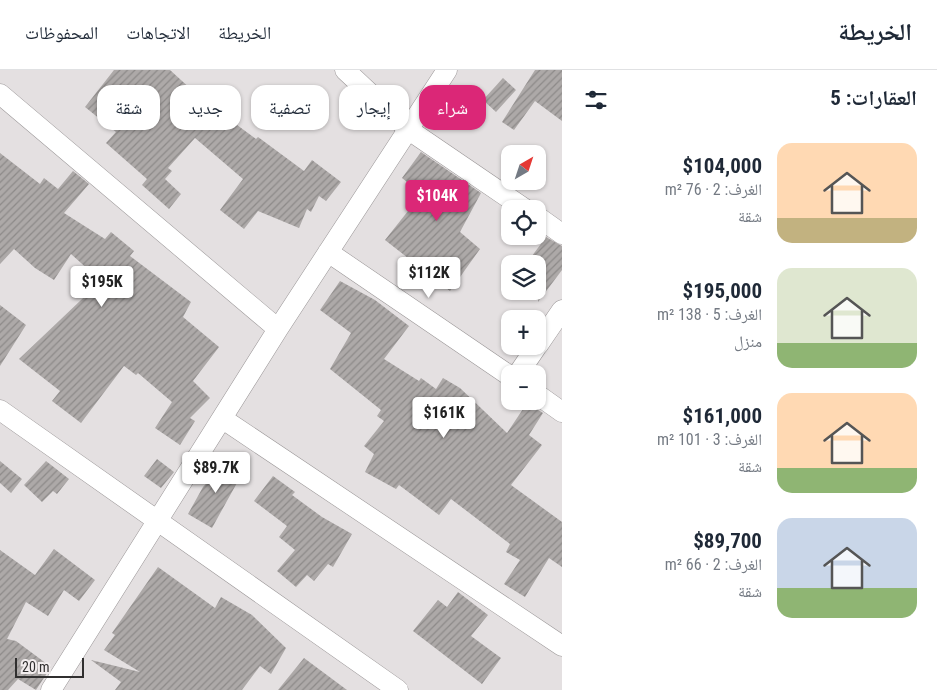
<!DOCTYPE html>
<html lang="ar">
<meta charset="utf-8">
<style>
:root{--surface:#fff;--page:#f6f6f7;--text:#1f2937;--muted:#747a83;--line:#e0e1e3;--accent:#db2777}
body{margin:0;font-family:"Roboto Condensed","Noto Naskh Arabic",sans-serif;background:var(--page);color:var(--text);direction:rtl;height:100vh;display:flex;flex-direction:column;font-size:19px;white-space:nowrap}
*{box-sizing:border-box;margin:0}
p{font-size:16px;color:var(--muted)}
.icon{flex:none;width:28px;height:28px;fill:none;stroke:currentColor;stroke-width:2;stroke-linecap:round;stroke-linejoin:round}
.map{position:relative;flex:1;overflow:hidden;direction:ltr}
.sheet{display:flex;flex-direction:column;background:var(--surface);width:375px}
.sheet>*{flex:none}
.guide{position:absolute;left:15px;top:15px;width:471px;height:45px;direction:rtl;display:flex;gap:10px}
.needle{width:32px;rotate:39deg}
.buttons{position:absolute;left:501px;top:75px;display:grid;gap:10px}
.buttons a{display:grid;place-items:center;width:45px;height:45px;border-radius:10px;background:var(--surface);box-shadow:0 1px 4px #0004;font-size:25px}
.scale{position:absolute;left:15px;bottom:12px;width:69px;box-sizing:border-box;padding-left:5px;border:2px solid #302f2f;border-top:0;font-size:14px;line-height:18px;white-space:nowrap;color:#302f2f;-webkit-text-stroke:4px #f2edee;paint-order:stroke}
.price{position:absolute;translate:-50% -42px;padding:0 11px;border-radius:5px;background:#fff;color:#222;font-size:16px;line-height:32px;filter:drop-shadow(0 1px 2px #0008)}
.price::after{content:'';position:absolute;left:50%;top:30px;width:15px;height:11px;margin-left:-8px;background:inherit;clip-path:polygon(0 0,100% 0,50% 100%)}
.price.selected{background:var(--accent);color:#fff}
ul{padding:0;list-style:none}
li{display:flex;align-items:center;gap:15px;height:125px;padding:0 20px}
li span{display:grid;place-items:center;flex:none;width:140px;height:100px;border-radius:15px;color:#555}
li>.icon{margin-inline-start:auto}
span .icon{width:60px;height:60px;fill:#fffc;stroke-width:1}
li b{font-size:21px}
h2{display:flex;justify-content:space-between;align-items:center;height:60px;padding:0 20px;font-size:21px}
.chip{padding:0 18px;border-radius:15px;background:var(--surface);box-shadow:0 1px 4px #0004;font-size:18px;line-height:45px}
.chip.selected{background:var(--accent);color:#fff}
header{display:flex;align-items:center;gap:30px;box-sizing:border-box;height:70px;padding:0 25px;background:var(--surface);border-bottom:1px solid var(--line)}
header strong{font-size:24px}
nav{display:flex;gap:28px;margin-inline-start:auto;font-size:18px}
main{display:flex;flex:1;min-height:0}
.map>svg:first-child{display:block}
</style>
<header>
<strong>الخريطة</strong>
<nav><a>الخريطة</a><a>الاتجاهات</a><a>المحفوظات</a></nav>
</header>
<main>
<section class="sheet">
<h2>العقارات: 5<svg class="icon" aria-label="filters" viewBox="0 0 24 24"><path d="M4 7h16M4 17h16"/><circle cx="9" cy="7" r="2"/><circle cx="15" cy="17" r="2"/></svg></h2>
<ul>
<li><span style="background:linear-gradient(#ffd9b3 75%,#c2b280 0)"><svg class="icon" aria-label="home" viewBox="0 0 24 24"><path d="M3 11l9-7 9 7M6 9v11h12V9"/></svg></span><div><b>$104,000</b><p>الغرف: 2 · 76 m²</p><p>شقة</p></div></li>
<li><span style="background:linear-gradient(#dfe7d0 75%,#8fb573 0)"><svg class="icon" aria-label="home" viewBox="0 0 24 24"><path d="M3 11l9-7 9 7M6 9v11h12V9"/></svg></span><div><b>$195,000</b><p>الغرف: 5 · 138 m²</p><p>منزل</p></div></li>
<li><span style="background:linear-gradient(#ffd9b3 75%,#8fb573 0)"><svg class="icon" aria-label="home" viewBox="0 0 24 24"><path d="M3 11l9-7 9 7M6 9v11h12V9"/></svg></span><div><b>$161,000</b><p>الغرف: 3 · 101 m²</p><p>شقة</p></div></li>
<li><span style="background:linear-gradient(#c9d6e8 70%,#8fb573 0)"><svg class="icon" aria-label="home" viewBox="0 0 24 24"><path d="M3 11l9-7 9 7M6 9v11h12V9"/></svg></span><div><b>$89,700</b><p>الغرف: 2 · 66 m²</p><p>شقة</p></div></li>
</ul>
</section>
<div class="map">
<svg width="562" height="620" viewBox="0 0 562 620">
<defs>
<pattern id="building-hatch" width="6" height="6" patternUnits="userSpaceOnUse" patternTransform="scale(1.25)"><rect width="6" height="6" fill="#ada9a8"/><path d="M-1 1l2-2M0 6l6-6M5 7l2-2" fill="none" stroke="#8d8a89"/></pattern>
</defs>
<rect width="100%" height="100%" fill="#e4e0e1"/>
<path fill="url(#building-hatch)" d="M114,0H170L227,52L229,49L256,69L258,67L304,101L312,90L341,112L326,131L319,126L311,142L307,139L299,158L258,141L244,159L220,140L243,109L195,68L168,98L172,101L165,109L181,124L169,139L142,115L147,109L106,73L116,62L85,37Z
M535,0H562V51L535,31L514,60L502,52Z
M503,8L516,20L496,42L483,30Z
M421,82L481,123L460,162L480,179L450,221L385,170L412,136L408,134L417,120L402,108Z
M0,83L40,114L44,108L58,119L73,101L89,114L64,143L105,169L111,162L134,181L130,186L191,232L183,247L219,277L193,311L210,328L190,348L195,351L180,375L155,358L172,332L138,303L136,305L124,296L81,353L52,331L60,321L19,289L101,211L71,184L54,210L35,198L14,179L0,194Z
M546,167L562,176V200L538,232V194H526Z
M340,211L375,230L409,256L384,289L419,311L421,308L436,319L443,308L460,318L507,363L527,333L543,343L529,365L542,375L511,415L562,452V497L549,488L525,527L504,514L520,490L506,482L510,474L451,429L439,445L399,415L396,419L365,402L374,384L364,376L384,351L377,346L381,340L330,299L351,263L320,240Z
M0,235L26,255L0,296Z
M157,389L174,402L161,418L144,406Z
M229,389L243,402L212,458L188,444L203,417Z
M0,391L22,409L11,423L0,413Z
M46,391L69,409L57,424L53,421L42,432L24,415Z
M273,406L295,422L292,425L322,447L352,464L333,497L328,494L314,511L307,505L296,517L277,501L295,480L279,467L287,456L254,431Z
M54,479L95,510L79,531L64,520L48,546L26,532L7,569L16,571L51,597L36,620L18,609L8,620H0V480L35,505Z
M158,497L215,538L221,527L252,545L286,578L271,604L260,596L242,620H115L121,612L91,590L140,602L104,580L115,565L112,563Z
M458,522L488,545L471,566L501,588L482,614L413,561L438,530L447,537Z
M304,588L347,620H278Z"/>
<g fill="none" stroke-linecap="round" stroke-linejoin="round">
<g stroke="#9a9697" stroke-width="21">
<path id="street" d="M345,0L409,60L525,139
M0,24L278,259
M538,147L562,164
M328,182L510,306
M538,275L562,240
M518,304L537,276
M538,325L562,342
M0,340L398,620
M223,349L562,576
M51,620L278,259L447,0"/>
</g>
<use href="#street" stroke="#fff" stroke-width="20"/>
</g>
</svg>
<div class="buttons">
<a><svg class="needle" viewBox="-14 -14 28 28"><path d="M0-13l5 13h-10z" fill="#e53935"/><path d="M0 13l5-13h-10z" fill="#747a83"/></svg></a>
<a><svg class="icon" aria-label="locate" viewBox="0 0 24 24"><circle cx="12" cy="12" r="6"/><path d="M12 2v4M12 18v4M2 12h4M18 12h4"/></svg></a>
<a><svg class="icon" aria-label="layers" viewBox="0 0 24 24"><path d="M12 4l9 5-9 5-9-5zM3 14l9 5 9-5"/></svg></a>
<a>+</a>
<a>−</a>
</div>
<div class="scale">20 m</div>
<b class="price selected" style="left:437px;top:152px">$104K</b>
<b class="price" style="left:429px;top:229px">$112K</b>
<b class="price" style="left:102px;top:238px">$195K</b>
<b class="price" style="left:444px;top:369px">$161K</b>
<b class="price" style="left:216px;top:424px">$89.7K</b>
<div class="guide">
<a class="chip selected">شراء</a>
<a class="chip">إيجار</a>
<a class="chip">تصفية</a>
<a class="chip">جديد</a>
<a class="chip">شقة</a>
</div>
</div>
</main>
